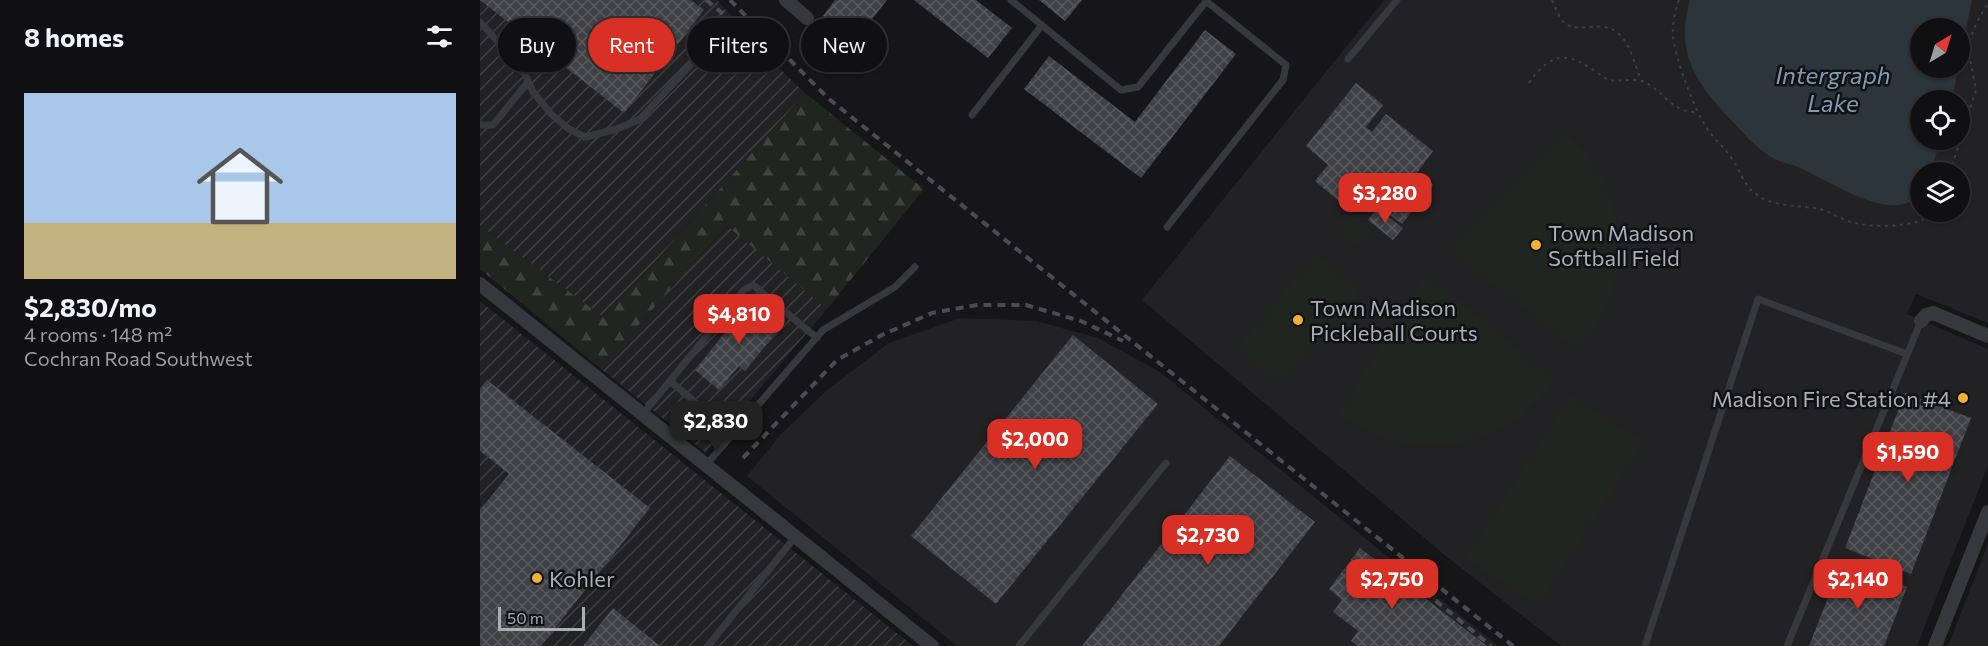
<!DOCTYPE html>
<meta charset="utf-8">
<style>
:root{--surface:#101012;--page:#1e1e20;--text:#f1f3f6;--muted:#9c9d9f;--line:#303032;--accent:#d93025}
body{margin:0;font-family:Commissioner,sans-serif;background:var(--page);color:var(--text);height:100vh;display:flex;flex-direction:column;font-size:22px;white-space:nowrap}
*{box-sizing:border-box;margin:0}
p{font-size:20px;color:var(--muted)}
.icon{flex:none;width:33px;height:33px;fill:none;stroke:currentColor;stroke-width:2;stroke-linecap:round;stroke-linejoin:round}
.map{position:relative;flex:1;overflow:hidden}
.details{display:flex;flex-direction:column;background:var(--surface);width:480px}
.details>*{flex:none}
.banner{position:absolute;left:18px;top:18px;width:570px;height:54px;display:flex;gap:12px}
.needle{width:39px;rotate:38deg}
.controls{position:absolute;left:1430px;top:18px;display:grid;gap:12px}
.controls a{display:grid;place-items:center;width:60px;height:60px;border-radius:50%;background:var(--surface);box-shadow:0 2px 4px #0004,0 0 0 2px var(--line);font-size:30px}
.scale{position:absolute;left:18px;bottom:15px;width:87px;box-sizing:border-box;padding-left:6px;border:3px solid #a8adb8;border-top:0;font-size:16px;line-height:21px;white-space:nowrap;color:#a8adb8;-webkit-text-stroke:4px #111113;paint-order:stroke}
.price{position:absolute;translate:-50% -51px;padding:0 14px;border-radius:12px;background:var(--accent);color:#fff;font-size:20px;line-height:39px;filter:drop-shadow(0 2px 3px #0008)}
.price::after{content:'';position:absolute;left:50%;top:36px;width:18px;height:14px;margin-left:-9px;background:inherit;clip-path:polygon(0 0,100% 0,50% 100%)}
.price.current{background:#222;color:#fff}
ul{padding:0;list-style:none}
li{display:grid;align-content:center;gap:12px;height:318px;padding:0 24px}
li+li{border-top:2px solid var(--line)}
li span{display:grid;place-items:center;height:186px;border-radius:0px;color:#555}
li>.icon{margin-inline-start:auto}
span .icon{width:108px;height:108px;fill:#fffc;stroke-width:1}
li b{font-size:26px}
h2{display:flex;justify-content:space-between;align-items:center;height:72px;padding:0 24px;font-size:26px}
.tag{padding:0 21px;border-radius:27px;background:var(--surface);box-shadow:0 2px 4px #0004,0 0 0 2px var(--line);font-size:21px;line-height:54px}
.tag.current{background:var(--accent);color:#fff}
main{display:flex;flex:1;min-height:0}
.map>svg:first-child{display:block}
</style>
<main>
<section class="details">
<h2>8 homes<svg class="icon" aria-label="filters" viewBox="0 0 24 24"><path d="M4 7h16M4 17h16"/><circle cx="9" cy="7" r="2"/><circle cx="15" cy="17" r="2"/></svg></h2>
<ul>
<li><span style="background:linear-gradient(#a9c7e8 70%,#c2b280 0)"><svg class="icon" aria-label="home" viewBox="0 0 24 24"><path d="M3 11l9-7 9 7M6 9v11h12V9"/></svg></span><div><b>$2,830/mo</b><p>4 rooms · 148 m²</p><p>Cochran Road Southwest</p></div></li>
</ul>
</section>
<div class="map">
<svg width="1508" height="646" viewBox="0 0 1508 646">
<defs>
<pattern id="industrial-furrows" width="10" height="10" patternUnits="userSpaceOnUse" patternTransform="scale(1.5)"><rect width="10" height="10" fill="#222225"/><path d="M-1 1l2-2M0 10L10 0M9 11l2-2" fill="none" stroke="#3f3f43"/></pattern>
<pattern id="forest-firs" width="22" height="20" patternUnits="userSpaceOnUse" patternTransform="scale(1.5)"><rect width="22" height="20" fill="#1e261f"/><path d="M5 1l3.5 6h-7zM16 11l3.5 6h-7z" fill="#3c433d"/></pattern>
<pattern id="building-cross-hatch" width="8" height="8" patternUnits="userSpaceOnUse" patternTransform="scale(1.5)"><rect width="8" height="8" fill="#404145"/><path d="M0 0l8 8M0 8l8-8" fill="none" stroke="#595a5e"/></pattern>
</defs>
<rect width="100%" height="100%" fill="#161618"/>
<path fill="#222225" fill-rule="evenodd" d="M904,0H1508V323L1436,294L1427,314L1508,349V466L1437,646H1081L967,557L662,300ZM1440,28H1479V68H1440ZM1440,100H1479V140H1440ZM1440,172H1479V212H1440Z
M480,318L556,321L618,338L680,372L1018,646H477L267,476L301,434L346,391L409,343Z
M1508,544V646H1468Z"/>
<path fill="url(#industrial-furrows)" d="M0,0H237L295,64L325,93L125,318L0,226Z
M248,225L347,309L226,453L120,368Z
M0,301L433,646H0Z"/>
<path fill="url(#forest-firs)" d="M325,93L444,189L347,309L247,226L120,368L0,269V226L125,318Z"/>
<path fill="#1e261f" d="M1083,131C1090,137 1097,143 1103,150C1141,192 1149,258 1126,309C1119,325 1108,338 1097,351L974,255L973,241Z
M872,214L892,231L878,249L857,232Z
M837,253L881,290L799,386L756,349Z
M941,280H956L1074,379C1065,392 1055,404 1043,414C1004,446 946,454 899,437C884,432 871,422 858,415Z
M1091,395L1164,442L1058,606L985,559Z"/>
<path fill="#2c353c" d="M1210,0H1492L1479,64V28H1440V68H1478L1472,100H1440V140H1461L1450,172H1440C1440,180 1443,194 1436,198C1410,217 1370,193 1346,181C1337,177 1328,171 1318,167C1307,163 1298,162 1288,155C1274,146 1264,133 1252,121C1217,84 1194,53 1210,0Z"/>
<path fill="url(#building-cross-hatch)" d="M0,0H211L224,10L144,113Z
M355,0H407L375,41L343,16Z
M434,0H496L532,28L508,58Z
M559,0H602L585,21Z
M725,30L756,54L661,178L544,89L569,56L655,122Z
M876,83L903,105L886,127L892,132L906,114L953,151L937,173L953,185L922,224L878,191L865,206L835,181L848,165L826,146Z
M897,208L923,228L913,240L888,220Z
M274,296L287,306L281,313L300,328L265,371L259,366L239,390L215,370Z
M593,335L678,404L516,604L431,536Z
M7,380L170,508L61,646H0V510L29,474L0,451V389Z
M1425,393L1491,418L1431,574L1365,548Z
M750,456L835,522L739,646H602Z
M880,548L1007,646H877L871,641L878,631L853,612L862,600L849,589Z
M1362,562L1427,587L1404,646H1329Z
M133,608L180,646H103Z"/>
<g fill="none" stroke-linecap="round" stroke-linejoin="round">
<path stroke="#3d3f44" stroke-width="2" stroke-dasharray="3 4.5" stroke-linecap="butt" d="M1072,0C1076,8 1079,19 1086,24C1101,34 1122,18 1139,34C1151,45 1155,66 1161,80
M1199,0C1195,11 1192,24 1193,36C1195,58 1215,112 1228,130C1236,141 1247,150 1254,162C1261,173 1265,187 1277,195C1294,207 1319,205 1339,209C1350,211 1358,218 1368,221C1392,229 1437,228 1457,212
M1049,83C1067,58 1082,49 1110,68C1116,71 1123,78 1129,80C1140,82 1152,78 1162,81C1181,88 1192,114 1218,112
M1470,172L1496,90L1489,53L1490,39L1496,24L1508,3"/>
<path stroke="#37383d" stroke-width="7" d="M531,0L641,90L658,87L727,0
M0,22L42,68L53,92L72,115L89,129L105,137L137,129L160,119L212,63
M868,59L917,0
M492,115L562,25
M0,125H13L48,82
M687,227L803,80L806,65L726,1
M190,381L253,434
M163,414L264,290L273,285L337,338
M226,465L343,330L415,287L435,267
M228,646L315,537
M539,646L686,463
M1165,646L1278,299L1427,354
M1307,646L1441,321"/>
<path stroke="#37383d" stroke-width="14" d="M306,0L327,18
M0,284L452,646
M1441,321L1446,315L1453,313L1508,336
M1455,646L1508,512"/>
<path stroke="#4a4c52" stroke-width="4" stroke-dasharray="8 6" stroke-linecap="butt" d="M226,0L298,58
M250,0L349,99L1033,646
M263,458L357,360L402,335L452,313L497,305H546L601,321L643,341
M923,574L1011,646"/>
</g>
<g fill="#f2b134" stroke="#111113" stroke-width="2">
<circle cx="1056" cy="245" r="6"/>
<circle cx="818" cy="320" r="6"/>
<circle cx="1483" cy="398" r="6"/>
<circle cx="57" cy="578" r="6"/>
</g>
<g text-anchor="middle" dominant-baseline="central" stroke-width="5" stroke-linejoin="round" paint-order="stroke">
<g font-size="22" fill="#a8adb8" stroke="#111113" text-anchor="start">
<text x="1068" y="232">Town Madison<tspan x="1068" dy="25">Softball Field</tspan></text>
<text x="830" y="307">Town Madison<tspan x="830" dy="25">Pickleball Courts</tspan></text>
<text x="1471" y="398" text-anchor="end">Madison Fire Station #4</text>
<text x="69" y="578">Kohler</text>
</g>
<g font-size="24" font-style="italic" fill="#7f9bb3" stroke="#111113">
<text x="1353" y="74">Intergraph<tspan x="1353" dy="28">Lake</tspan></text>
</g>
</g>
</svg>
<div class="controls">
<a><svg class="needle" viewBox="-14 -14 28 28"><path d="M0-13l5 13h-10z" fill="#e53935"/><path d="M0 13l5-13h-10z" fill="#9c9d9f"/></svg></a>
<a><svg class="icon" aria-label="locate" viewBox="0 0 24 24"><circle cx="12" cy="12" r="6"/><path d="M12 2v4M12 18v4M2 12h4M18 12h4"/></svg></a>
<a><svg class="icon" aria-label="layers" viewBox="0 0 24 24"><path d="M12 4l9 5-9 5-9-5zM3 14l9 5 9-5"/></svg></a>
</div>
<div class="scale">50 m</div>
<b class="price" style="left:905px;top:224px">$3,280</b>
<b class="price" style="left:259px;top:345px">$4,810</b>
<b class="price current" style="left:236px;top:452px">$2,830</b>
<b class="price" style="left:555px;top:470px">$2,000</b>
<b class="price" style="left:1428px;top:483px">$1,590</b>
<b class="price" style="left:728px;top:566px">$2,730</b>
<b class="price" style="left:912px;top:610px">$2,750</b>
<b class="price" style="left:1378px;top:610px">$2,140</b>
<div class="banner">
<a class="tag">Buy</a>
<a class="tag current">Rent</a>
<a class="tag">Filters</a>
<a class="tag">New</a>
</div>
</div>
</main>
